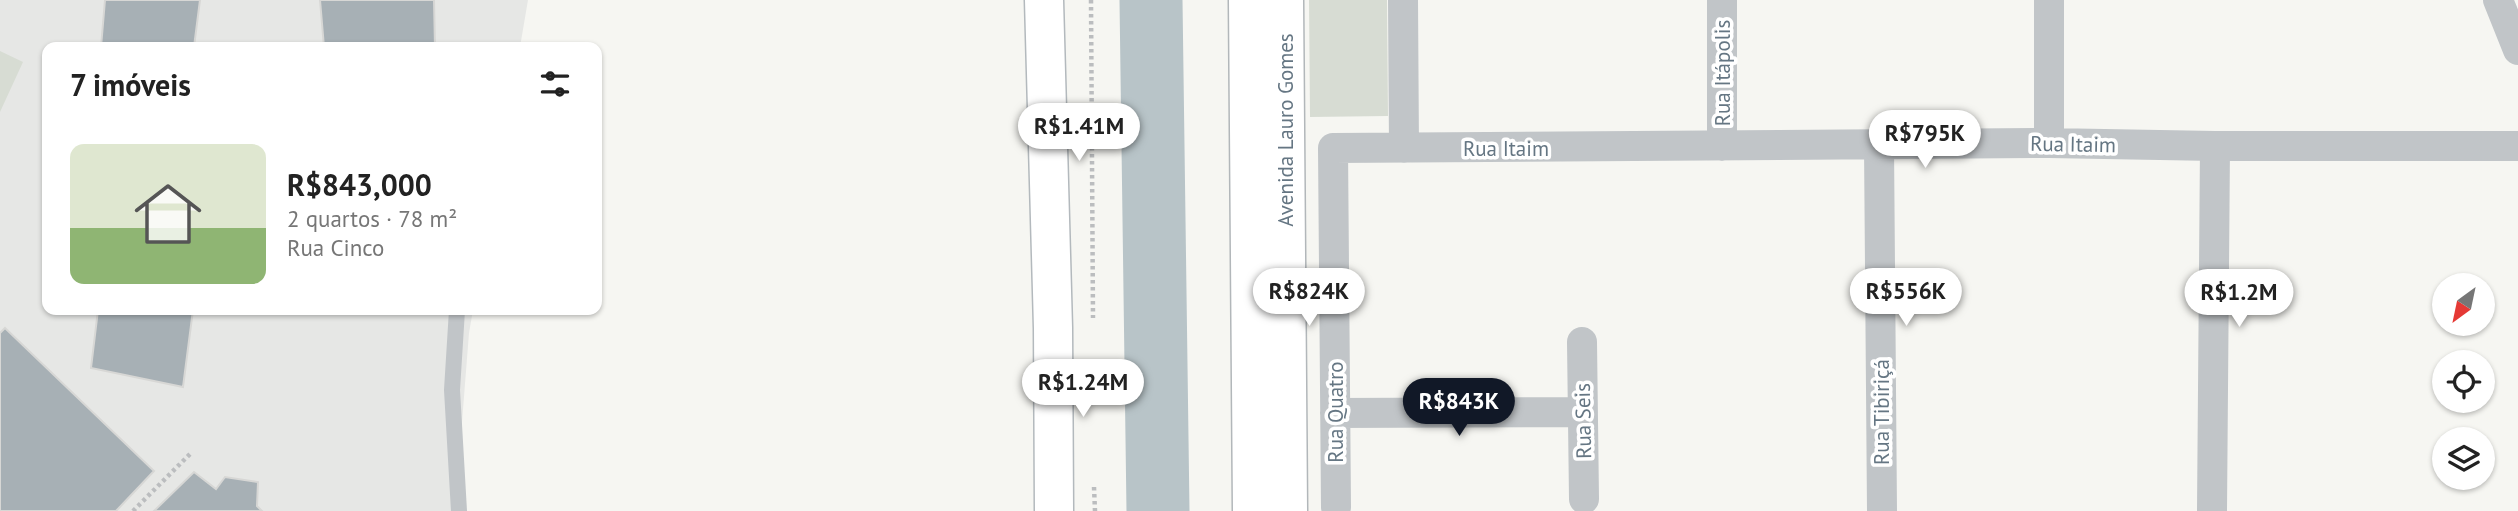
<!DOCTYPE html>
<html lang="pt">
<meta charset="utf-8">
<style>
:root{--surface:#fff;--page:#f2f2f2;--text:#222;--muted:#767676;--accent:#111827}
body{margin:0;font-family:"PT Sans",sans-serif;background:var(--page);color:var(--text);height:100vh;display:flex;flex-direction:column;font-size:26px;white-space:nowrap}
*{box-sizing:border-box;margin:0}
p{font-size:23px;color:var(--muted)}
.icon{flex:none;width:38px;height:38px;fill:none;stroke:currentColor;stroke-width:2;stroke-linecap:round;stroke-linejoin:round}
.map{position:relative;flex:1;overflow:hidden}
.details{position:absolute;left:42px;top:42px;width:560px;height:273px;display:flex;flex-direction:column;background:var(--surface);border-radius:14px;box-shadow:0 2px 5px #0004}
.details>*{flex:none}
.needle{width:46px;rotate:213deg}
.controls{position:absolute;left:2432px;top:273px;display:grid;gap:14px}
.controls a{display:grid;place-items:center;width:63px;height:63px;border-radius:50%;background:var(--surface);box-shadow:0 2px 5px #0004;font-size:35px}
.price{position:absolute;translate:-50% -60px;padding:0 16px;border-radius:24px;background:#fff;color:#222;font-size:23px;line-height:46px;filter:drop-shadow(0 2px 4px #0008)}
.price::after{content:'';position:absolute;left:50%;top:42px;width:21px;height:16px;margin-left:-10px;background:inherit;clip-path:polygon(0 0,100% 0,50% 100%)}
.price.selected{background:var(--accent);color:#fff}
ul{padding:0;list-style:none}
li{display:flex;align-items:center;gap:21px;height:175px;padding:0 28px}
li span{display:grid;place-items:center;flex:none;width:196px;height:140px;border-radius:14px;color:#555}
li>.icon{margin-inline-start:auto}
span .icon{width:84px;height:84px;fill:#fffc;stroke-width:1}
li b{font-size:30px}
h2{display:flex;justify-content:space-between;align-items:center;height:84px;padding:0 28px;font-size:30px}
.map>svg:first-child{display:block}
</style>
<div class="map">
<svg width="2518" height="511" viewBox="0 0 2518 511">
<rect width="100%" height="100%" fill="#f6f6f2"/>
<path fill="#e6e7e5" d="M0,0H528L520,47H47V310H473L469,333L455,511H0Z"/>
<path fill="#d7dcd3" d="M1309,0H1387L1388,116L1310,117Z
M0,51L23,62L0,112Z"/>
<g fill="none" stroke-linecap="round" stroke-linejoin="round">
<path stroke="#b8c4c8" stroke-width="63" d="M1151,0L1158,511"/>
</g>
<path fill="#a7b0b5" stroke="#d7d7d5" stroke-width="2" d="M105,0H200L194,47H101Z
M320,0H434L435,47H324Z
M98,310H193L183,387L91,368Z
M5,328L154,471L116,511H0V333Z
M194,472L216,489L225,477L258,482L257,506L262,511H154Z"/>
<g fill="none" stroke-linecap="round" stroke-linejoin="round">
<g stroke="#b3b9bd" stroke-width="41">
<path id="secondary" d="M1044,0L1053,328L1054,511"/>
</g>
<g stroke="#b2b7ba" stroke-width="41">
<path id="primary" d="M1248,0L1252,511
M1284,0L1288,511"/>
</g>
<path stroke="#bbbdbf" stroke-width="4.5" stroke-dasharray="3.5 3.5" stroke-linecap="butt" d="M1091,0L1093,318
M1094,487L1095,511
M133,511L192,452"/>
<path stroke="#c1c5c8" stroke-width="16" d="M457,310L452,390L459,511"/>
<path stroke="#c1c5c8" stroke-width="30" d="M1403,0L1404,148
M1722,0V146
M2498,0L2518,50
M2049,143V0
M1879,145L1882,511
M1582,342L1584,499
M1335,413L1582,412
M1336,507L1333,148L2049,143L2215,146H2518
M2212,511L2215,146"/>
<use href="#secondary" stroke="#fff" stroke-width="38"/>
<use href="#primary" stroke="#fff" stroke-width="38"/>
</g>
<g text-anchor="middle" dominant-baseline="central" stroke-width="7" stroke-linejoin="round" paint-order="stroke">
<g font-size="21" fill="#657683" stroke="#fff">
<text transform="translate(1722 73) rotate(-90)">Rua Itápolis</text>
<text transform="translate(1285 130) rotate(-90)">Avenida Lauro Gomes</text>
<text transform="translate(2073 144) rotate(1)">Rua Itaim</text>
<text x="1506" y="148">Rua Itaim</text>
<text transform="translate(1335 412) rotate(-90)">Rua Quatro</text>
<text transform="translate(1881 412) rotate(-90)">Rua Tibiriçá</text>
<text transform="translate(1583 421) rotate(-91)">Rua Seis</text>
</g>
</g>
</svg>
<div class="controls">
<a><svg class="needle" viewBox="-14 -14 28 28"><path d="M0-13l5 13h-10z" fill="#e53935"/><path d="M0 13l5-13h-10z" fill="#767676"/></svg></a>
<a><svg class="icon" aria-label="locate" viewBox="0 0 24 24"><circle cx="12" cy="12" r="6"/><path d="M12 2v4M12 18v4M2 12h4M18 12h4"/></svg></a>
<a><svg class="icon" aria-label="layers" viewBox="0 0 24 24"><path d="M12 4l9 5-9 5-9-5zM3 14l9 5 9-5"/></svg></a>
</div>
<b class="price" style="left:1079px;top:163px">R$1.41M</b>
<b class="price" style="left:1925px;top:170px">R$795K</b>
<b class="price" style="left:1309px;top:328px">R$824K</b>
<b class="price" style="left:1906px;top:328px">R$556K</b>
<b class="price" style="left:2239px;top:329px">R$1.2M</b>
<b class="price" style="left:1083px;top:419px">R$1.24M</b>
<b class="price selected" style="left:1459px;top:438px">R$843K</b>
<section class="details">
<h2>7 imóveis<svg class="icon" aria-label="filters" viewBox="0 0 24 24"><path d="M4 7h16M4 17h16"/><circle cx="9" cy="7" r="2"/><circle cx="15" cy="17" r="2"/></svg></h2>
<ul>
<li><span style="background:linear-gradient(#dfe7d0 60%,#8fb573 0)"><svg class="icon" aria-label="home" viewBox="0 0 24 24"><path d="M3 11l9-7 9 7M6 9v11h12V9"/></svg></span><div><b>R$843,000</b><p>2 quartos · 78 m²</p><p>Rua Cinco</p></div></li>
</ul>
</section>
</div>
